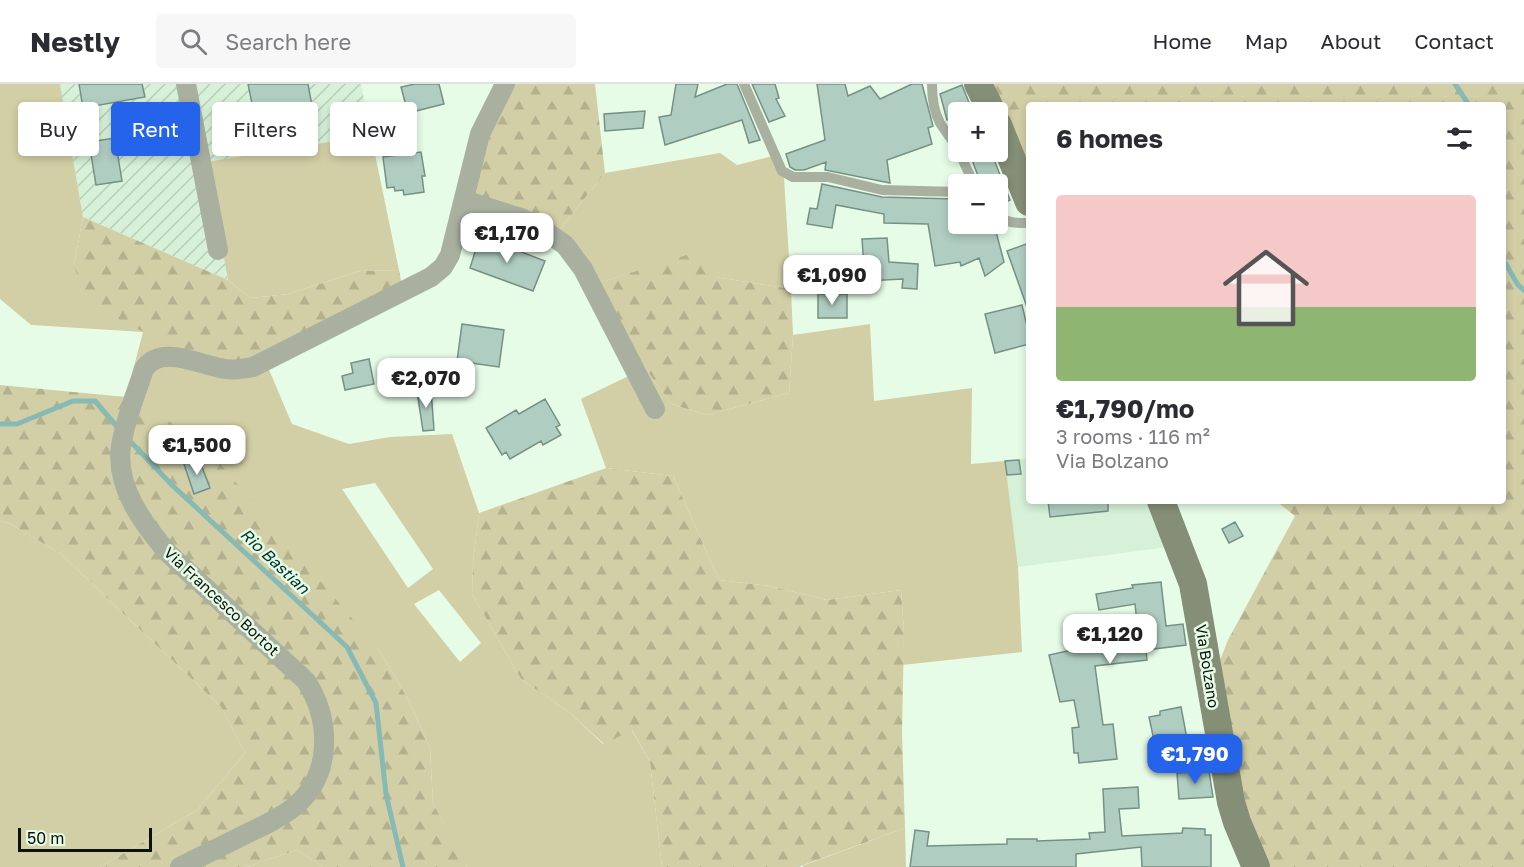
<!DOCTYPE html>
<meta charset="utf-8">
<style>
:root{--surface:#fff;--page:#f7f7f7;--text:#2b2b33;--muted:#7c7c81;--line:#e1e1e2;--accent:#2563eb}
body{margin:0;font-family:"Golos Text",sans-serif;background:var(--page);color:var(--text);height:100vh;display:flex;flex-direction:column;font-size:22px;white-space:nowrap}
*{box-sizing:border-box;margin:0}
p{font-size:20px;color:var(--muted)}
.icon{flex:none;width:33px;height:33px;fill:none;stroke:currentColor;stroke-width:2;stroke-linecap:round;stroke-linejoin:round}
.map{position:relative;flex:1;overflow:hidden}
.side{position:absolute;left:1026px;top:18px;width:480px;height:402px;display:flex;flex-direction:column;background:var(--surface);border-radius:6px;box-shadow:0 3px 9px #0003}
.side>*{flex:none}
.guide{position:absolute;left:18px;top:18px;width:570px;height:54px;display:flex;gap:12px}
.tools{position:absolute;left:948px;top:18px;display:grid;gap:12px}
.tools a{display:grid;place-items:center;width:60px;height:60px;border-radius:6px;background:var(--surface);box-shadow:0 3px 9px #0003;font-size:30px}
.scale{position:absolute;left:18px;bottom:15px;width:134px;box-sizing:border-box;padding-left:6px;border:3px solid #0a120b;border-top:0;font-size:16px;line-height:21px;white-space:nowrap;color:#0a120b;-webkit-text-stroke:4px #e6fce7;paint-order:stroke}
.price{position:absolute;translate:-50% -51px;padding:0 14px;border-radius:12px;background:#fff;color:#222;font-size:20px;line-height:39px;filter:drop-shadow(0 2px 3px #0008)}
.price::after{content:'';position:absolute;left:50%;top:36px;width:18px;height:14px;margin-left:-9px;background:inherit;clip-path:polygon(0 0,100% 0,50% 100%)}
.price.active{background:var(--accent);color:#fff}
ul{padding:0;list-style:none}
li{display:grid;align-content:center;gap:12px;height:318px;padding:0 30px}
li span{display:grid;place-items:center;height:186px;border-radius:6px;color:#555}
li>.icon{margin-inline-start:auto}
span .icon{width:108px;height:108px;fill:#fffc;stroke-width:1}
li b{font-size:26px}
h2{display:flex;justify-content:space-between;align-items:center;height:72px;padding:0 30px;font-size:26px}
.pill{padding:0 21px;border-radius:6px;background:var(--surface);box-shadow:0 3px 9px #0003;font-size:21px;line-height:54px}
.pill.active{background:var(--accent);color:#fff}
header{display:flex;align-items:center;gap:36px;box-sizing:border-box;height:84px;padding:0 30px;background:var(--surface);border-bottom:2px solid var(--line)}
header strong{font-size:28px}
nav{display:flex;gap:33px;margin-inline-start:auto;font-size:21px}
.search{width:420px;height:54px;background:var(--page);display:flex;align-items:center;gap:15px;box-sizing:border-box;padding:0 21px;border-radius:6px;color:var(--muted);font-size:22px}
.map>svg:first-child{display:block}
</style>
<header>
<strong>Nestly</strong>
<div class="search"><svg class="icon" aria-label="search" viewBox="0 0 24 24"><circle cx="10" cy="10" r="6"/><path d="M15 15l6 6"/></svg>Search here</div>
<nav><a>Home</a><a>Map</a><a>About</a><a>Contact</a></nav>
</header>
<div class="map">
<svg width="1524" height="783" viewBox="0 0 1524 783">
<defs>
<pattern id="industrial-furrows" width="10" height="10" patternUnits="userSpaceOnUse" patternTransform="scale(1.5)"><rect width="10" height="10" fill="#d6f1d7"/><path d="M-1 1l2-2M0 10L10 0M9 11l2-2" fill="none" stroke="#b6ceb7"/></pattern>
<pattern id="forest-firs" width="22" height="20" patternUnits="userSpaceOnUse" patternTransform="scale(1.5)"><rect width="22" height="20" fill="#d2cfa7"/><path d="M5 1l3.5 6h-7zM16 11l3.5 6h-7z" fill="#b3b18e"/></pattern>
</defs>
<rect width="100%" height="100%" fill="#e6fce7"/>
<path fill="#d6f1d7" d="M1029,374V417H1157L1175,462L1018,483L1005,377Z"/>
<path fill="url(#industrial-furrows)" d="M60,0H361L371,51L206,78L228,196L83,133Z"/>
<path fill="#d2cfa7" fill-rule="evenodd" d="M0,0H60L83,133L74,181L267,281L292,340L349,360L390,353L452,350L479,429L473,478L472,510L521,595L570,629L603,660L631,645L650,678L662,783H467L464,775L433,720L430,664L408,615L379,566L126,313L143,248L31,241L0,215ZM375,399L433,485L408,504L342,405ZM439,506L481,559L460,578L414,520Z
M371,51L399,186L360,187L288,210L251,214L228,196L206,78Z
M720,69L737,81L773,72L784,94L791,205L715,193L696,169L599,199L583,168L552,155L605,89Z
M870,240L874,317L972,304L971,380L1005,377L1018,483L1022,568L902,581L904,548L901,506L827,516L770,502L719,496L673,392L606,384L581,315L645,284L671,320L707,331L789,309L793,251Z
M0,437L9,439L61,470L221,623L245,669L197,726L100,783H0Z
M905,744L906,783H803L802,782Z
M297,766L323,783H246Z"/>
<path fill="url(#forest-firs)" d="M500,0H595L605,89L552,155L463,121Z
M980,0H1524V783H1265L1242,735L1214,591L1228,556L1295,432L1276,417H1503V21H1029V109Z
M83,133L228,196L251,214L288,210L360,187L399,186L404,212L216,288L182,268L97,224L82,207L74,181Z
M696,168L716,193L791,205L793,251L789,309L707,331L671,320L645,284L614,231L599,199Z
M0,301L126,313L199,355L379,566L408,615L430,664L433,720L465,775L467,783H323L297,766L246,783H100L197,726L245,669L221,623L61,470L9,439L0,437Z
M606,384L673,392L719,496L770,502L827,516L901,506L904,548L902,649L905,744L798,783H662L650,678L632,646L604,660L570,629L521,595L472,510L473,478L479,429Z"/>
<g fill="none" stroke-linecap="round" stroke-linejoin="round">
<path stroke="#87bab4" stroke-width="5" d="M1455,0L1469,21
M1503,175L1518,201L1524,206
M0,340H17L73,317H95L119,345
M127,354L173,402L347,563L376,619L386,710L403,783"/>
</g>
<path fill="#b0cdc1" stroke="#759084" stroke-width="1.5" d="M79,0H142L145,13L83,24Z
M248,0H308L314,33L257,44Z
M415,0H439L444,20L408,29L401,3Z
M676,0H698L695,13L727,0H737L760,56L749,59L742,36L665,61L659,33L671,31Z
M752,0H775L779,14L776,15L785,32L769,38Z
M817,0H845L848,12L870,2L880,15L912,0H922L933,42L928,44L932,60L887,76L890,99L825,86L826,78L804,86H795L790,83L786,70L825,56Z
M962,1L972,26L958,28V31L952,34L949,27V35L947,36L940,10Z
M645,27L643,44L605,47L604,30Z
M115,54L122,97L96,101L89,58Z
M421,68L425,92H422L424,108L404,111L403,106L395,107L394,103L387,104L383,73Z
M969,68H991L1010,116L998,121V100H981Z
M822,100L882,113L955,115L957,138L954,140H994L1004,178L985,192L979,174L961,182L960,178L935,182L928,140L884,139V130L836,121L832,144L807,140L810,124L817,125Z
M480,152L545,177L533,207L470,184Z
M887,154L889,178L918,180L917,205L902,204L903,195L865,197L862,155Z
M1029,159V223H1027L1007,167Z
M818,210H847V234H818Z
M1022,221L1029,250V260L995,269L985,230Z
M462,240L504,246L499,283L457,277Z
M369,275L374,300L345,306L342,292L353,289L351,279Z
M431,305L434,346L423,347L417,307Z
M545,315L560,341L556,343L561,351L543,361L541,357L510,375L506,368L502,371L486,344L516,326L519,330Z
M199,375L210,404L194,410L184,380Z
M1019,376L1021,390L1007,391L1005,377Z
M1048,417H1108V427L1050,433Z
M1235,438L1243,452L1229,459L1222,445Z
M1161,498L1166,542L1183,540L1186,561L1146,566L1147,576L1095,582L1103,641L1113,640L1117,675L1079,679L1078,669H1074L1072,644L1079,643L1074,616L1060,618L1049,571L1072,566L1071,558L1095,553L1138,548L1135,520L1099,526L1096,510L1133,504L1132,501Z
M1181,623L1187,655L1155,661L1149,633L1160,631V627Z
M1209,687L1213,713L1179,715L1177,689Z
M1138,703L1139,724L1119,725L1122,752L1182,749L1183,744L1205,745V751H1211V783H1142L1141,763L1076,770V783H910L915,746L929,748L927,762L1007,760V755H1037V757L1090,755L1089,749L1105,748L1103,705Z"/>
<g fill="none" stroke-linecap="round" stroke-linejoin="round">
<path stroke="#a9b0a0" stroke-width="10" d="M744,0L782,87L793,93H828L882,106L958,108
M932,0C932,12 934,28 940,39C946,49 952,54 958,67
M959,68L974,100
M998,129C1005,140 1017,139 1029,139"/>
<path stroke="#a9b0a0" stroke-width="20" d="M186,0L218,166
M464,116L521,134L538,142L565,161L583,185L655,325
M180,783C202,772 224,761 246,750C263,742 280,734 294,723C333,691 331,636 306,597L169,470C144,441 115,403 121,362C125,336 136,310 144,285C160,260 198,280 220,284C232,287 242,285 253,283L431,193L443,183L450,171L480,50L505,0"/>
<path stroke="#858e76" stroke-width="28" d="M978,0L992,28
M998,41L1029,118
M1161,417L1193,500L1231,718L1237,738L1256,783"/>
</g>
<g text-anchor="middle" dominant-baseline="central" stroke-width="5" stroke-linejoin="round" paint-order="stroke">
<g font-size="15" fill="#0a120b" stroke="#e6fce7">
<text transform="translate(222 517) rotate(43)">Via Francesco Bortot</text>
<text transform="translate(1208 582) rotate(81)">Via Bolzano</text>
</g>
<g font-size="16" font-style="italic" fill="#003430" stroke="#e6fce7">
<text transform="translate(275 477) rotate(43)">Rio Bastian</text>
</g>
</g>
</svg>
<div class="tools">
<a>+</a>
<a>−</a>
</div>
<div class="scale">50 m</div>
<b class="price" style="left:507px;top:180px">€1,170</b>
<b class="price" style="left:832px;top:222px">€1,090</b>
<b class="price" style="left:426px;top:325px">€2,070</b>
<b class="price" style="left:197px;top:392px">€1,500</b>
<b class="price" style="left:1110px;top:581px">€1,120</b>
<b class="price active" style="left:1195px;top:701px">€1,790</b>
<div class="guide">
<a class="pill">Buy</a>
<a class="pill active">Rent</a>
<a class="pill">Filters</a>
<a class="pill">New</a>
</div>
<section class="side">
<h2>6 homes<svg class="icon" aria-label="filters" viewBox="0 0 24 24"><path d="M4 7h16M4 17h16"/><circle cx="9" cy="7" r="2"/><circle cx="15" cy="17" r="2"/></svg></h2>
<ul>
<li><span style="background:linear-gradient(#f6c9c9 60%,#8fb573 0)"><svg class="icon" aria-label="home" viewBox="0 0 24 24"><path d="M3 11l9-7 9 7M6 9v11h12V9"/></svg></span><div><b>€1,790/mo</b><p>3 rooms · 116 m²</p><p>Via Bolzano</p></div></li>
</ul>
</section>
</div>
